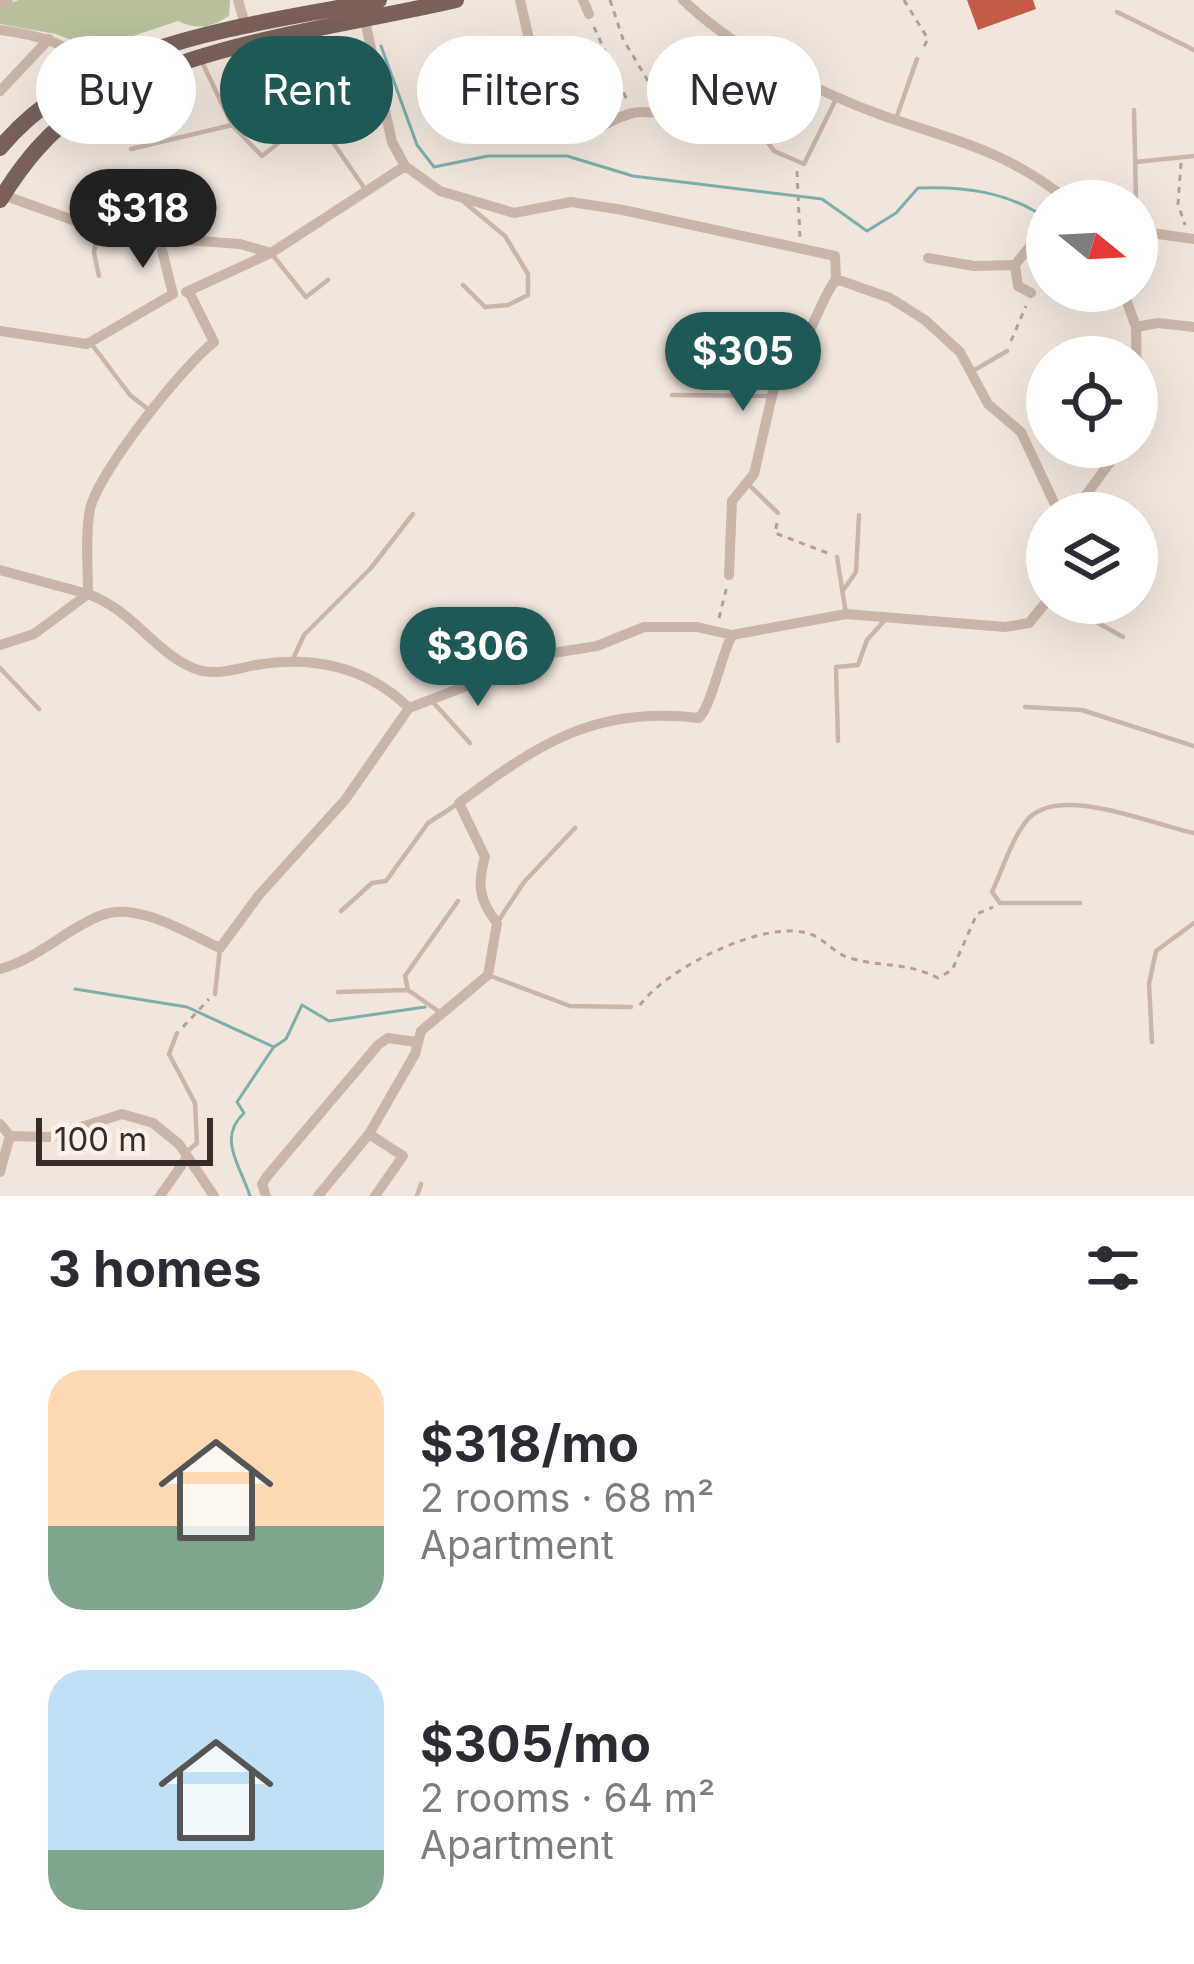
<!DOCTYPE html>
<meta charset="utf-8">
<style>
:root{--surface:#fff;--page:#f7f7f7;--text:#2b2b33;--muted:#7c7c81;--accent:#1e5958}
body{margin:0;font-family:Inter,sans-serif;background:var(--page);color:var(--text);height:100vh;display:flex;flex-direction:column;font-size:45px;white-space:nowrap}
*{box-sizing:border-box;margin:0}
p{font-size:39px;color:var(--muted)}
.icon{flex:none;width:66px;height:66px;fill:none;stroke:currentColor;stroke-width:2;stroke-linecap:round;stroke-linejoin:round}
.map{position:relative;height:1196px;overflow:hidden}
.details{display:flex;flex-direction:column;background:var(--surface);flex:1}
.details>*{flex:none}
.banner{position:absolute;left:36px;top:36px;width:1122px;height:108px;display:flex;gap:24px}
.needle{width:78px;rotate:108deg}
.fabs{position:absolute;left:1026px;top:180px;display:grid;gap:24px}
.fabs a{display:grid;place-items:center;width:132px;height:132px;border-radius:50%;background:var(--surface);box-shadow:0 12px 48px #0002;font-size:60px}
.scale{position:absolute;left:36px;bottom:30px;width:177px;box-sizing:border-box;padding-left:12px;border:6px solid #372c28;border-top:0;font-size:33px;line-height:42px;white-space:nowrap;color:#372c28;-webkit-text-stroke:9px #faf1e9;paint-order:stroke}
.price{position:absolute;translate:-50% -102px;padding:0 27px;border-radius:42px;background:var(--accent);color:#fff;font-size:39px;line-height:78px;filter:drop-shadow(0 3px 6px #0008)}
.price::after{content:'';position:absolute;left:50%;top:72px;width:36px;height:27px;margin-left:-18px;background:inherit;clip-path:polygon(0 0,100% 0,50% 100%)}
.price.active{background:#222;color:#fff}
ul{padding:0;list-style:none}
li{display:flex;align-items:center;gap:36px;height:300px;padding:0 48px}
li span{display:grid;place-items:center;flex:none;width:336px;height:240px;border-radius:36px;color:#555}
li>.icon{margin-inline-start:auto}
span .icon{width:144px;height:144px;fill:#fffc;stroke-width:1}
li b{font-size:51px}
h2{display:flex;justify-content:space-between;align-items:center;height:144px;padding:0 48px;font-size:51px}
.tag{padding:0 42px;border-radius:54px;background:var(--surface);box-shadow:0 12px 48px #0002;font-size:42px;line-height:108px}
.tag.active{background:var(--accent);color:#fff}
.map>svg:first-child{display:block}
</style>
<div class="map">
<svg width="1194" height="1196" viewBox="0 0 1194 1196">
<rect width="100%" height="100%" fill="#f2e6dc"/>
<path fill="#b8c19c" d="M19,0H230L229,16C210,28 198,30 178,21L94,49L56,34L0,24V6Z"/>
<g fill="none" stroke-linecap="round" stroke-linejoin="round">
<path stroke="#7bafad" stroke-width="3" d="M381,46L417,145L434,167L488,156H567L633,176L822,199L867,231L896,213L918,188C964,186 1009,192 1047,219
M75,989L187,1007L274,1047L286,1039L302,1005L329,1021L425,1007
M250,1196C240,1165 217,1138 244,1113L237,1102L273,1048"/>
</g>
<path fill="#c55b47" d="M967,0H1033L1036,9L978,30Z"/>
<g fill="none" stroke-linecap="round" stroke-linejoin="round">
<path stroke="#b69f92" stroke-width="3" stroke-dasharray="6 6" stroke-linecap="butt" d="M610,0L623,39L660,101
M904,0L928,39L922,50
M594,27L627,100
M1181,163L1178,204L1185,225
M797,171L800,239
M1011,341L1026,306
M777,523L775,533L830,554
M719,618L727,586
M640,1005C666,969 765,918 810,934C825,939 836,955 850,958C883,968 904,961 938,978L952,970L977,914L993,907
M183,1027L209,999"/>
<path stroke="#cab5a8" stroke-width="4.5" d="M1117,12L1194,50
M202,62L232,125L262,156L314,115
M761,98L783,115L766,140L774,151L804,164L837,97
M1134,110L1136,201
M490,111L505,85L538,78
M897,116L917,59
M131,149L232,125
M1136,162L1194,156
M365,189L314,115L337,100L381,93
M98,229L94,253L99,276
M271,253L306,297L328,280
M463,285L485,307L508,305L528,295V274L505,236L464,202
M90,342L130,395L149,410
M971,372L1007,351
M672,395L769,396
M747,483L778,513
M837,557L846,614
M842,592L856,572L859,515
M1063,603L1123,637
M293,659L304,635L371,568L413,514
M0,668L39,709
M431,700L470,743
M1025,707L1082,710L1194,746
M838,741L836,667L858,665L867,640L885,620
M1080,903H1000L992,892C1002,871 1013,834 1030,817C1064,785 1156,826 1194,833
M341,911L372,883L386,881L428,823L459,803
M499,920L524,882L575,828
M488,975L570,1006L631,1007
M338,992L408,990
M215,994L220,948
M441,1013L408,990L405,976L458,901
M177,1033L169,1054L195,1103L197,1143L188,1151
M1152,1042L1149,984L1156,951L1194,923
M417,1196L421,1184"/>
<path stroke="#cab5a8" stroke-width="10" d="M238,0L246,28
M520,0L546,112L571,135C595,135 610,118 633,113C645,110 659,115 671,112C709,103 728,79 749,48
M583,0L589,14
M683,0C737,51 814,91 884,116C959,142 1005,150 1069,201
M0,3L8,0
M365,21L392,142L405,166L440,191L514,213L571,202L623,210L835,256L836,279L890,298L925,320L960,352L988,404L1021,432L1059,513
M0,30C39,35 70,44 99,70
M0,91L49,39
M1137,231L1194,239
M159,238L240,244L271,253L186,292
M271,253L405,166
M928,258L974,266L1015,265
M1123,291L1136,327L1137,383
M189,292L214,342C183,366 99,471 90,509C85,535 88,567 88,594C134,611 152,650 193,668C214,677 234,669 256,665C313,655 367,667 409,708
M1031,293L1018,286L1015,265L1047,225
M1136,327L1158,323L1194,327
M0,331L87,344L173,294L159,238L98,229L3,195
M1073,513L1121,447
M0,570L88,594
M729,575L732,501L754,474L778,370C810,350 814,310 836,279
M0,645L34,634L88,594
M0,969C40,958 65,929 102,915C137,901 188,934 220,948L259,895L345,800L409,708L553,653L597,646L644,627H697L732,635L846,614L1005,627L1029,623L1047,601
M0,1124L10,1136L0,1172
M369,1134L403,1156L375,1196
M10,1136L50,1137L122,1114L153,1123L179,1144L214,1196
M160,1196L186,1159
M266,1196L262,1184L268,1175L378,1045L388,1038L416,1042
M318,1196L369,1134L415,1054L421,1031L488,975L497,923C479,900 477,885 485,857L459,803C538,744 596,705 699,718C711,707 721,656 732,635"/>
<path stroke="#79615a" stroke-width="16" d="M0,148C90,39 249,27 379,0
M0,200C23,163 49,130 87,106C187,43 341,27 456,0"/>
</g>
</svg>
<div class="fabs">
<a><svg class="needle" viewBox="-14 -14 28 28"><path d="M0-13l5 13h-10z" fill="#e53935"/><path d="M0 13l5-13h-10z" fill="#7c7c81"/></svg></a>
<a><svg class="icon" aria-label="locate" viewBox="0 0 24 24"><circle cx="12" cy="12" r="6"/><path d="M12 2v4M12 18v4M2 12h4M18 12h4"/></svg></a>
<a><svg class="icon" aria-label="layers" viewBox="0 0 24 24"><path d="M12 4l9 5-9 5-9-5zM3 14l9 5 9-5"/></svg></a>
</div>
<div class="scale">100 m</div>
<b class="price active" style="left:143px;top:271px">$318</b>
<b class="price" style="left:743px;top:414px">$305</b>
<b class="price" style="left:478px;top:709px">$306</b>
<div class="banner">
<a class="tag">Buy</a>
<a class="tag active">Rent</a>
<a class="tag">Filters</a>
<a class="tag">New</a>
</div>
</div>
<section class="details">
<h2>3 homes<svg class="icon" aria-label="filters" viewBox="0 0 24 24"><path d="M4 7h16M4 17h16"/><circle cx="9" cy="7" r="2"/><circle cx="15" cy="17" r="2"/></svg></h2>
<ul>
<li><span style="background:linear-gradient(#ffd9b3 65%,#7fa58c 0)"><svg class="icon" aria-label="home" viewBox="0 0 24 24"><path d="M3 11l9-7 9 7M6 9v11h12V9"/></svg></span><div><b>$318/mo</b><p>2 rooms · 68 m²</p><p>Apartment</p></div></li>
<li><span style="background:linear-gradient(#bfe0f5 75%,#7fa58c 0)"><svg class="icon" aria-label="home" viewBox="0 0 24 24"><path d="M3 11l9-7 9 7M6 9v11h12V9"/></svg></span><div><b>$305/mo</b><p>2 rooms · 64 m²</p><p>Apartment</p></div></li>
</ul>
</section>
